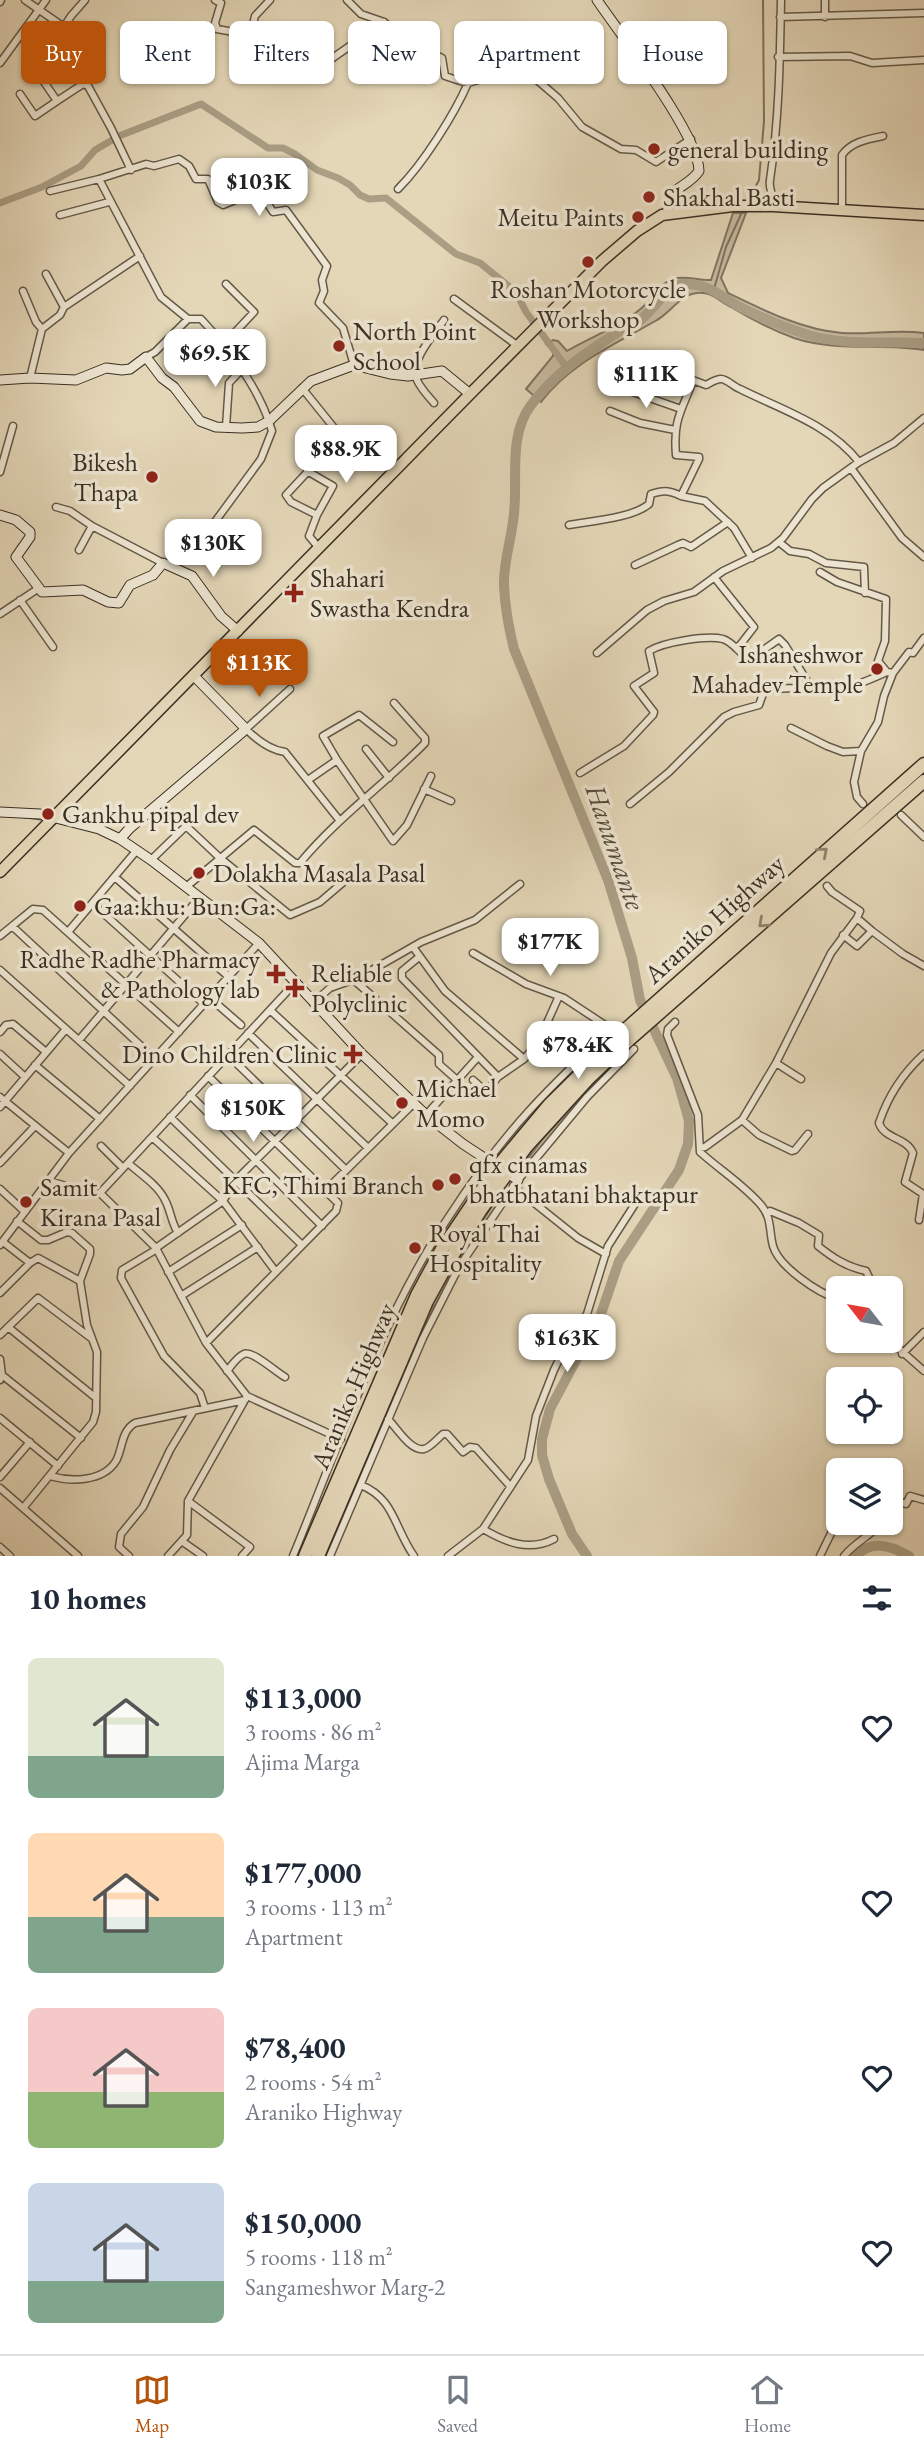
<!DOCTYPE html>
<meta charset="utf-8">
<style>
:root{--surface:#fff;--page:#f2f2f3;--text:#1f2937;--muted:#747a83;--line:#e0e1e3;--accent:#b45309}
body{margin:0;font-family:"EB Garamond",serif;background:var(--page);color:var(--text);height:100vh;display:flex;flex-direction:column;font-size:26px;white-space:nowrap}
*{box-sizing:border-box;margin:0}
p{font-size:23px;color:var(--muted)}
.icon{flex:none;width:38px;height:38px;fill:none;stroke:currentColor;stroke-width:2;stroke-linecap:round;stroke-linejoin:round}
.map{position:relative;height:1556px;overflow:hidden}
.sheet{display:flex;flex-direction:column;background:var(--surface);flex:1}
.sheet>*{flex:none}
.guide{position:absolute;left:21px;top:21px;width:882px;height:63px;display:flex;gap:14px}
.needle{width:46px;rotate:301deg}
.controls{position:absolute;left:826px;top:1276px;display:grid;gap:14px}
.controls a{display:grid;place-items:center;width:77px;height:77px;border-radius:10px;background:var(--surface);box-shadow:0 2px 5px #0004;font-size:35px}
.price{position:absolute;translate:-50% -60px;padding:0 16px;border-radius:14px;background:#fff;color:#222;font-size:23px;line-height:46px;filter:drop-shadow(0 2px 4px #0008)}
.price::after{content:'';position:absolute;left:50%;top:42px;width:21px;height:16px;margin-left:-10px;background:inherit;clip-path:polygon(0 0,100% 0,50% 100%)}
.price.current{background:var(--accent);color:#fff}
ul{padding:0;list-style:none}
li{display:flex;align-items:center;gap:21px;height:175px;padding:0 28px}
li span{display:grid;place-items:center;flex:none;width:196px;height:140px;border-radius:10px;color:#555}
li>.icon{margin-inline-start:auto}
span .icon{width:84px;height:84px;fill:#fffc;stroke-width:1}
li b{font-size:30px}
h2{display:flex;justify-content:space-between;align-items:center;height:84px;padding:0 28px;font-size:30px}
.tag{padding:0 24px;border-radius:10px;background:var(--surface);box-shadow:0 2px 5px #0004;font-size:24px;line-height:63px}
.tag.current{background:var(--accent);color:#fff}
.tabs{display:flex;justify-content:space-around;align-items:center;height:98px;border-top:2px solid var(--line);background:var(--surface);font-size:19px;color:var(--muted)}
.tabs a{display:grid;justify-items:center;gap:4px}
.tabs .current{color:var(--accent)}
.map>svg:first-child{display:block}
</style>
<div class="map">
<svg width="924" height="1556" viewBox="0 0 924 1556">
<rect width="100%" height="100%" fill="#e4d7b8"/>
<filter id="stains"><feTurbulence type="fractalNoise" baseFrequency=".00286" numOctaves="4"/><feColorMatrix values="0 0 0 0 .2 0 0 0 0 .09 0 0 0 0 .02 0 0 0 .5 -.17"/></filter>
<radialGradient id="worn" r=".72"><stop offset=".6" stop-color="#630" stop-opacity="0"/><stop offset="1" stop-color="#630" stop-opacity=".3"/></radialGradient>
<path fill="#c7ba9f" stroke="#807461" stroke-width="2" d="M733,213H746L721,278L728,293C763,310 803,330 842,333C869,335 896,329 924,333V350C881,343 836,352 794,338C775,331 749,318 731,307C719,301 711,291 697,293C681,294 670,313 657,320C616,344 570,363 541,402L526,389L553,356V351L546,344L553,340L558,341L567,351C592,336 625,325 646,304C655,295 661,282 673,279C686,275 698,281 711,280Z
M631,1048L519,1174L517,1173L542,1140L593,1084Z
M501,1192L504,1194L502,1199L458,1263L433,1309L327,1556H325L431,1307L456,1262Z"/>
<g fill="none" stroke-linecap="round" stroke-linejoin="round">
<path stroke="#7d725e" stroke-width="2" d="M748,201L759,180L764,121L763,0
M714,289L726,247L742,212
M22,817L44,820"/>
<path stroke="#aa9e85" stroke-width="7" d="M0,203L42,187L81,166L95,150L119,136L201,104L268,148H283L295,154L317,170L338,178L350,185L360,195L369,199L386,198L456,254L480,263L516,292L526,312L567,368"/>
<path stroke="#aa9e85" stroke-width="10" d="M587,1556L572,1534L549,1479L542,1455V1439L550,1409L583,1347L598,1323L619,1261L679,1170L688,1144L689,1121L677,1078L640,1000L632,958L608,880L514,649C509,629 505,607 504,586C503,562 512,538 514,513C518,477 508,436 531,405C554,374 589,350 620,331C626,327 634,325 639,321C653,311 668,285 682,284C711,283 721,298 744,309C765,319 786,328 808,335C846,346 885,341 924,343
M856,1556C871,1539 892,1546 909,1556"/>
<g stroke="#645948" stroke-width="9">
<path id="street" d="M25,0L64,27
M85,0L71,16L36,70L57,101L83,84L88,86L111,128L131,170
M215,0L221,3L215,23L217,29L250,35
M347,0L361,14L384,22L405,40L442,58L445,76L460,81L468,83L495,75L512,74L537,80L558,98L582,127L621,149L636,150L656,162L691,139
M825,0V17
M0,2L1,0
M780,17L924,13
M778,57L850,56L872,63L924,60
M244,60L255,16L270,0
M327,62L384,22
M0,63L46,0
M20,94L35,116L57,101
M99,179L146,164L154,166L179,159L189,166L196,179H208L218,202L223,205L259,190L273,212L286,210L327,266L322,280L324,291L319,303L343,328L354,365
M398,189C423,164 454,115 468,83
M50,191L99,179L161,297L188,319L155,352L146,357
M260,191L288,168
M773,206C775,196 768,190 770,180C779,121 780,60 781,0
M842,210V155C851,142 868,139 883,136
M60,215L109,202
M46,274L64,307
M23,291L36,322L42,329
M454,299L518,346
M188,319H201C231,351 260,389 272,431L261,459L195,549
M224,344L254,312L226,284
M30,378L42,329L60,315L64,307L140,256
M693,381C681,412 673,420 676,455L699,457V459L681,496L705,501L734,528L752,558
M302,388L339,434L338,439L286,495L291,502L317,515L309,536L319,548
M434,403C428,396 421,389 417,380C408,363 434,334 444,320
M681,409L627,390L650,364L706,385C710,383 716,379 721,379C727,379 734,387 740,389C782,410 829,424 859,462
M610,411L640,423L675,430
M226,427L229,383L242,369
M851,468L902,538L924,557
M307,471L333,486L317,515
M0,472L13,426
M56,507L70,511L92,526L163,563
M569,525C591,521 633,518 649,504L651,494C663,490 669,490 681,496
M779,542L790,551L809,554L826,563L864,567L865,593
M79,550L92,526
M635,565L678,545L683,543L691,547L728,522
M820,572L837,582L886,599L885,641L878,661L887,672
M20,600L53,647
M0,614L39,588
M737,649L749,660L779,639L785,645L812,689
M597,653L647,610L664,601L694,592L723,571L771,548L783,538L812,499L823,488L859,462L894,443L924,418
M290,689L246,729C257,740 270,750 285,752L340,821
M791,728L827,746L843,752L861,751
M393,742L359,715L323,736L337,760L393,841L407,825L431,776
M366,749L389,778
M580,773L624,746L653,715L654,712L634,686L654,673L649,651C664,642 707,635 723,639C729,641 733,645 737,649L754,627L714,577
M308,780L337,760
M424,789L451,801
M630,804L669,772L724,717L734,712L759,705L764,691C789,686 799,689 824,690C845,691 867,681 887,672L893,673
M863,804L857,797L854,782L861,751L878,722L884,696L893,673L909,652L913,653L924,638
M901,815L924,837
M151,860L186,826L220,858L290,915L320,902L354,873
M116,878L229,977
M186,887L254,830L295,863H300C337,818 384,785 425,743V738L394,703
M93,904L204,1004
M857,918L872,931
M12,926L155,1059
M68,932L137,850
M843,935L857,946L872,931L903,954L924,966
M0,936L33,909L43,910L179,1032
M413,947L445,991L524,1059
M419,957L402,971V978L498,1077
M0,970L130,1086
M358,978L355,981L439,1055V1064L457,1080
M210,998L241,1025
M313,1003L330,988L358,978L421,942L475,920L520,884
M270,1010L393,1124
M675,1022L668,1029L667,1035L698,1115L700,1152C720,1170 744,1185 761,1205C772,1218 769,1231 773,1246C779,1267 818,1293 838,1299
M0,1032L6,1025L13,1024L46,1052
M248,1033L368,1148
M79,1040L200,897
M0,1054L25,1077
M228,1055L346,1170
M776,1063L801,1079
M35,1065L100,1119
M473,1080L482,1088H489L498,1077L524,1059L538,1043L559,996
M190,1095L322,1226
M0,1097L69,1153
M0,1107L66,1029
M426,1115L478,1057
M170,1117L302,1245
M742,1120L759,1135L792,1151L795,1150L808,1134
M152,1137L223,1201L276,1272
M101,1146L123,1168
M700,1148L705,1147L742,1120L776,1063L831,953L857,918L860,911L832,892L827,886
M0,1163L35,1126
M128,1163C140,1174 158,1185 165,1200C171,1211 171,1222 178,1233
M49,1181L93,1194L100,1193L156,1248L206,1343L247,1396L341,1439
M513,1186L578,1238L606,1254
M0,1189L25,1212
M325,1191L414,1103
M100,1193L295,983
M770,1211L799,1223L819,1235L818,1246C833,1258 847,1267 866,1271L874,1288
M919,1220L923,1194L905,1182L913,1153C906,1137 884,1139 879,1123C888,1096 903,1073 924,1054
M17,1221L41,1240H48L67,1232L72,1233L90,1249V1254L80,1281L87,1325L97,1352L96,1412L93,1422L24,1507
M0,1245L69,1153L259,943
M156,1248L223,1201L236,1180L362,1054
M157,1249L122,1270L121,1278L164,1356L200,1393L205,1408
M30,1263L38,1258L80,1281
M168,1272L242,1225
M0,1293L30,1263L3,1242
M181,1296L258,1247
M891,1322L895,1328
M8,1327L96,1398
M0,1335L38,1298L91,1338
M889,1340L924,1371
M206,1343L336,1211L338,1203L208,1076
M902,1354L924,1332
M0,1359L2,1375L0,1380
M227,1371C231,1366 238,1356 244,1354C252,1350 276,1372 285,1377
M2,1375L81,1438
M0,1418L58,1466
M388,1419C396,1427 411,1452 424,1449C430,1448 438,1438 443,1434H447L463,1452L470,1447L476,1448L510,1486
M50,1476C71,1482 103,1482 116,1461C123,1448 121,1431 135,1423L245,1400
M0,1477L30,1442
M361,1485C395,1499 394,1528 414,1556
M0,1488L78,1556
M891,1499L906,1504L910,1496L924,1500
M188,1501L250,1547L242,1556
M483,1529L528,1460L536,1416L554,1370L568,1341L587,1314L608,1246L635,1204
M183,1542L203,1556
M0,1547L10,1556
M129,1556L119,1547L121,1534L143,1507L170,1450L193,1412
M168,1556L187,1535L188,1501L246,1398
M293,1556C339,1445 381,1318 448,1218C472,1181 499,1144 528,1112C554,1083 583,1056 611,1029L564,998L526,984L473,953
M330,1556L423,1338L459,1267L518,1180L587,1097L634,1049
M448,1556L483,1529C505,1542 529,1552 554,1539
M820,1556L838,1519
M844,1556C855,1542 871,1536 882,1522"/>
</g>
<g stroke="#3a2f23" stroke-width="11">
<path id="secondary" d="M597,0C620,34 699,135 699,171C687,189 666,186 668,213
M0,380L30,378L76,380L106,368L122,370L130,369L146,357L162,378L174,387L200,421L216,427L242,428L258,427L269,421L311,381L354,365L390,374L408,376L442,371L470,394
M0,515L16,520L30,532V537L16,557L42,592L83,590L108,602L119,603L130,585L153,575L163,563L192,576L221,616L238,631
M0,812L40,814L99,829L120,839L151,860L259,943L362,1054L426,1115L463,1144L518,1180
M120,839L130,828L246,729L194,676"/>
</g>
<g stroke="#3a2f23" stroke-width="13">
<path id="primary" d="M0,872L470,394L602,261L637,231L662,215L733,206H773L924,215"/>
</g>
<g stroke="#3a2f23" stroke-width="15">
<path id="highway" d="M305,1556L417,1295L442,1249L498,1166L549,1105L625,1030L924,764
M318,1556L427,1301L449,1261L480,1211L526,1147L588,1079L631,1038L924,781"/>
</g>
<use href="#street" stroke="#ede5d1" stroke-width="6"/>
<use href="#secondary" stroke="#ede5d1" stroke-width="9"/>
<use href="#primary" stroke="#e4d7b8" stroke-width="10"/>
<use href="#highway" stroke="#e4d7b8" stroke-width="12"/>
</g>
<defs><path id="oneway-chevron" d="M-2-3.5L2.5 0L-2 3.5" fill="none" stroke-width="1.6" stroke-linecap="round" stroke-linejoin="round" transform="scale(1.75)"/></defs>
<g stroke="#8f836e">
<use href="#oneway-chevron" transform="translate(823 852) rotate(-41)"/>
<use href="#oneway-chevron" transform="translate(763 923) rotate(138)"/>
</g>
<g fill="#8f2418" stroke="#ede5d1" stroke-width="2.5">
<circle cx="654" cy="149" r="7"/>
<circle cx="649" cy="197" r="7"/>
<circle cx="638" cy="217" r="7"/>
<circle cx="588" cy="262" r="7"/>
<circle cx="339" cy="346" r="7"/>
<circle cx="152" cy="477" r="7"/>
<path d="M290.5 582.5h7v7h7v7h-7v7h-7v-7h-7v-7h7z"/>
<circle cx="877" cy="669" r="7"/>
<circle cx="48" cy="814" r="7"/>
<circle cx="199" cy="873" r="7"/>
<circle cx="80" cy="906" r="7"/>
<path d="M272.5 963.5h7v7h7v7h-7v7h-7v-7h-7v-7h7z"/>
<path d="M291.5 977.5h7v7h7v7h-7v7h-7v-7h-7v-7h7z"/>
<path d="M349.5 1043.5h7v7h7v7h-7v7h-7v-7h-7v-7h7z"/>
<circle cx="402" cy="1103" r="7"/>
<circle cx="455" cy="1179" r="7"/>
<circle cx="438" cy="1185" r="7"/>
<circle cx="26" cy="1202" r="7"/>
<circle cx="415" cy="1248" r="7"/>
</g>
<g text-anchor="middle" dominant-baseline="central" stroke-width="7" stroke-linejoin="round" paint-order="stroke">
<g font-size="26" fill="#3a2f23" stroke="#ede5d1" text-anchor="start">
<text x="668" y="149">general building</text>
<text x="663" y="197">Shakhal Basti</text>
<text x="624" y="217" text-anchor="end">Meitu Paints</text>
<text x="588" y="289" text-anchor="middle">Roshan Motorcycle<tspan x="588" dy="30">Workshop</tspan></text>
<text x="353" y="331">North Point<tspan x="353" dy="30">School</tspan></text>
<text x="138" y="462" text-anchor="end">Bikesh<tspan x="138" dy="30">Thapa</tspan></text>
<text x="310" y="578">Shahari<tspan x="310" dy="30">Swastha Kendra</tspan></text>
<text x="863" y="654" text-anchor="end">Ishaneshwor<tspan x="863" dy="30">Mahadev Temple</tspan></text>
<text x="62" y="814">Gankhu pipal dev</text>
<text x="213" y="873">Dolakha Masala Pasal</text>
<text x="94" y="906">Gaa:khu: Bun:Ga:</text>
<text x="260" y="959" text-anchor="end">Radhe Radhe Pharmacy<tspan x="260" dy="30">&amp; Pathology lab</tspan></text>
<text x="311" y="973">Reliable<tspan x="311" dy="30">Polyclinic</tspan></text>
<text x="337" y="1054" text-anchor="end">Dino Children Clinic</text>
<text x="416" y="1088">Michael<tspan x="416" dy="30">Momo</tspan></text>
<text x="469" y="1164">qfx cinamas<tspan x="469" dy="30">bhatbhatani bhaktapur</tspan></text>
<text x="424" y="1185" text-anchor="end">KFC, Thimi Branch</text>
<text x="40" y="1187">Samit<tspan x="40" dy="30">Kirana Pasal</tspan></text>
<text x="429" y="1233">Royal Thai<tspan x="429" dy="30">Hospitality</tspan></text>
</g>
<g font-size="26" fill="#3a2f23" stroke="#ede5d1">
<text transform="translate(714 919) rotate(-42)">Araniko Highway</text>
<text transform="translate(353 1386) rotate(-67)">Araniko Highway</text>
</g>
<g font-size="28" font-style="italic" fill="#564b3c" stroke="#ede5d1">
<text transform="translate(616 847) rotate(71)">Hanumante</text>
</g>
</g>
<rect width="100%" height="100%" filter="url(#stains)"/>
<rect width="100%" height="100%" fill="url(#worn)"/>
</svg>
<div class="controls">
<a><svg class="needle" viewBox="-14 -14 28 28"><path d="M0-13l5 13h-10z" fill="#e53935"/><path d="M0 13l5-13h-10z" fill="#747a83"/></svg></a>
<a><svg class="icon" aria-label="locate" viewBox="0 0 24 24"><circle cx="12" cy="12" r="6"/><path d="M12 2v4M12 18v4M2 12h4M18 12h4"/></svg></a>
<a><svg class="icon" aria-label="layers" viewBox="0 0 24 24"><path d="M12 4l9 5-9 5-9-5zM3 14l9 5 9-5"/></svg></a>
</div>
<b class="price" style="left:259px;top:218px">$103K</b>
<b class="price" style="left:215px;top:389px">$69.5K</b>
<b class="price" style="left:646px;top:410px">$111K</b>
<b class="price" style="left:346px;top:485px">$88.9K</b>
<b class="price" style="left:213px;top:579px">$130K</b>
<b class="price current" style="left:259px;top:699px">$113K</b>
<b class="price" style="left:550px;top:978px">$177K</b>
<b class="price" style="left:578px;top:1081px">$78.4K</b>
<b class="price" style="left:253px;top:1144px">$150K</b>
<b class="price" style="left:567px;top:1374px">$163K</b>
<div class="guide">
<a class="tag current">Buy</a>
<a class="tag">Rent</a>
<a class="tag">Filters</a>
<a class="tag">New</a>
<a class="tag">Apartment</a>
<a class="tag">House</a>
</div>
</div>
<section class="sheet">
<h2>10 homes<svg class="icon" aria-label="filters" viewBox="0 0 24 24"><path d="M4 7h16M4 17h16"/><circle cx="9" cy="7" r="2"/><circle cx="15" cy="17" r="2"/></svg></h2>
<ul>
<li><span style="background:linear-gradient(#dfe7d0 70%,#7fa58c 0)"><svg class="icon" aria-label="home" viewBox="0 0 24 24"><path d="M3 11l9-7 9 7M6 9v11h12V9"/></svg></span><div><b>$113,000</b><p>3 rooms · 86 m²</p><p>Ajima Marga</p></div><svg class="icon" aria-label="heart" viewBox="0 0 24 24"><path d="M12 20l-8-8c-3-5 5-10 8-4 3-6 11-1 8 4z"/></svg></li>
<li><span style="background:linear-gradient(#ffd9b3 60%,#7fa58c 0)"><svg class="icon" aria-label="home" viewBox="0 0 24 24"><path d="M3 11l9-7 9 7M6 9v11h12V9"/></svg></span><div><b>$177,000</b><p>3 rooms · 113 m²</p><p>Apartment</p></div><svg class="icon" aria-label="heart" viewBox="0 0 24 24"><path d="M12 20l-8-8c-3-5 5-10 8-4 3-6 11-1 8 4z"/></svg></li>
<li><span style="background:linear-gradient(#f6c9c9 60%,#8fb573 0)"><svg class="icon" aria-label="home" viewBox="0 0 24 24"><path d="M3 11l9-7 9 7M6 9v11h12V9"/></svg></span><div><b>$78,400</b><p>2 rooms · 54 m²</p><p>Araniko Highway</p></div><svg class="icon" aria-label="heart" viewBox="0 0 24 24"><path d="M12 20l-8-8c-3-5 5-10 8-4 3-6 11-1 8 4z"/></svg></li>
<li><span style="background:linear-gradient(#c9d6e8 70%,#7fa58c 0)"><svg class="icon" aria-label="home" viewBox="0 0 24 24"><path d="M3 11l9-7 9 7M6 9v11h12V9"/></svg></span><div><b>$150,000</b><p>5 rooms · 118 m²</p><p>Sangameshwor Marg-2</p></div><svg class="icon" aria-label="heart" viewBox="0 0 24 24"><path d="M12 20l-8-8c-3-5 5-10 8-4 3-6 11-1 8 4z"/></svg></li>
</ul>
</section>
<nav class="tabs">
<a class="current"><svg class="icon" aria-label="map" viewBox="0 0 24 24"><path d="M3 6l6-2 6 2 6-2v14l-6 2-6-2-6 2zM9 4v14M15 6v14"/></svg>Map</a>
<a><svg class="icon" aria-label="saved" viewBox="0 0 24 24"><path d="M7 4h10v16l-5-4-5 4z"/></svg>Saved</a>
<a><svg class="icon" aria-label="home" viewBox="0 0 24 24"><path d="M3 11l9-7 9 7M6 9v11h12V9"/></svg>Home</a>
</nav>
